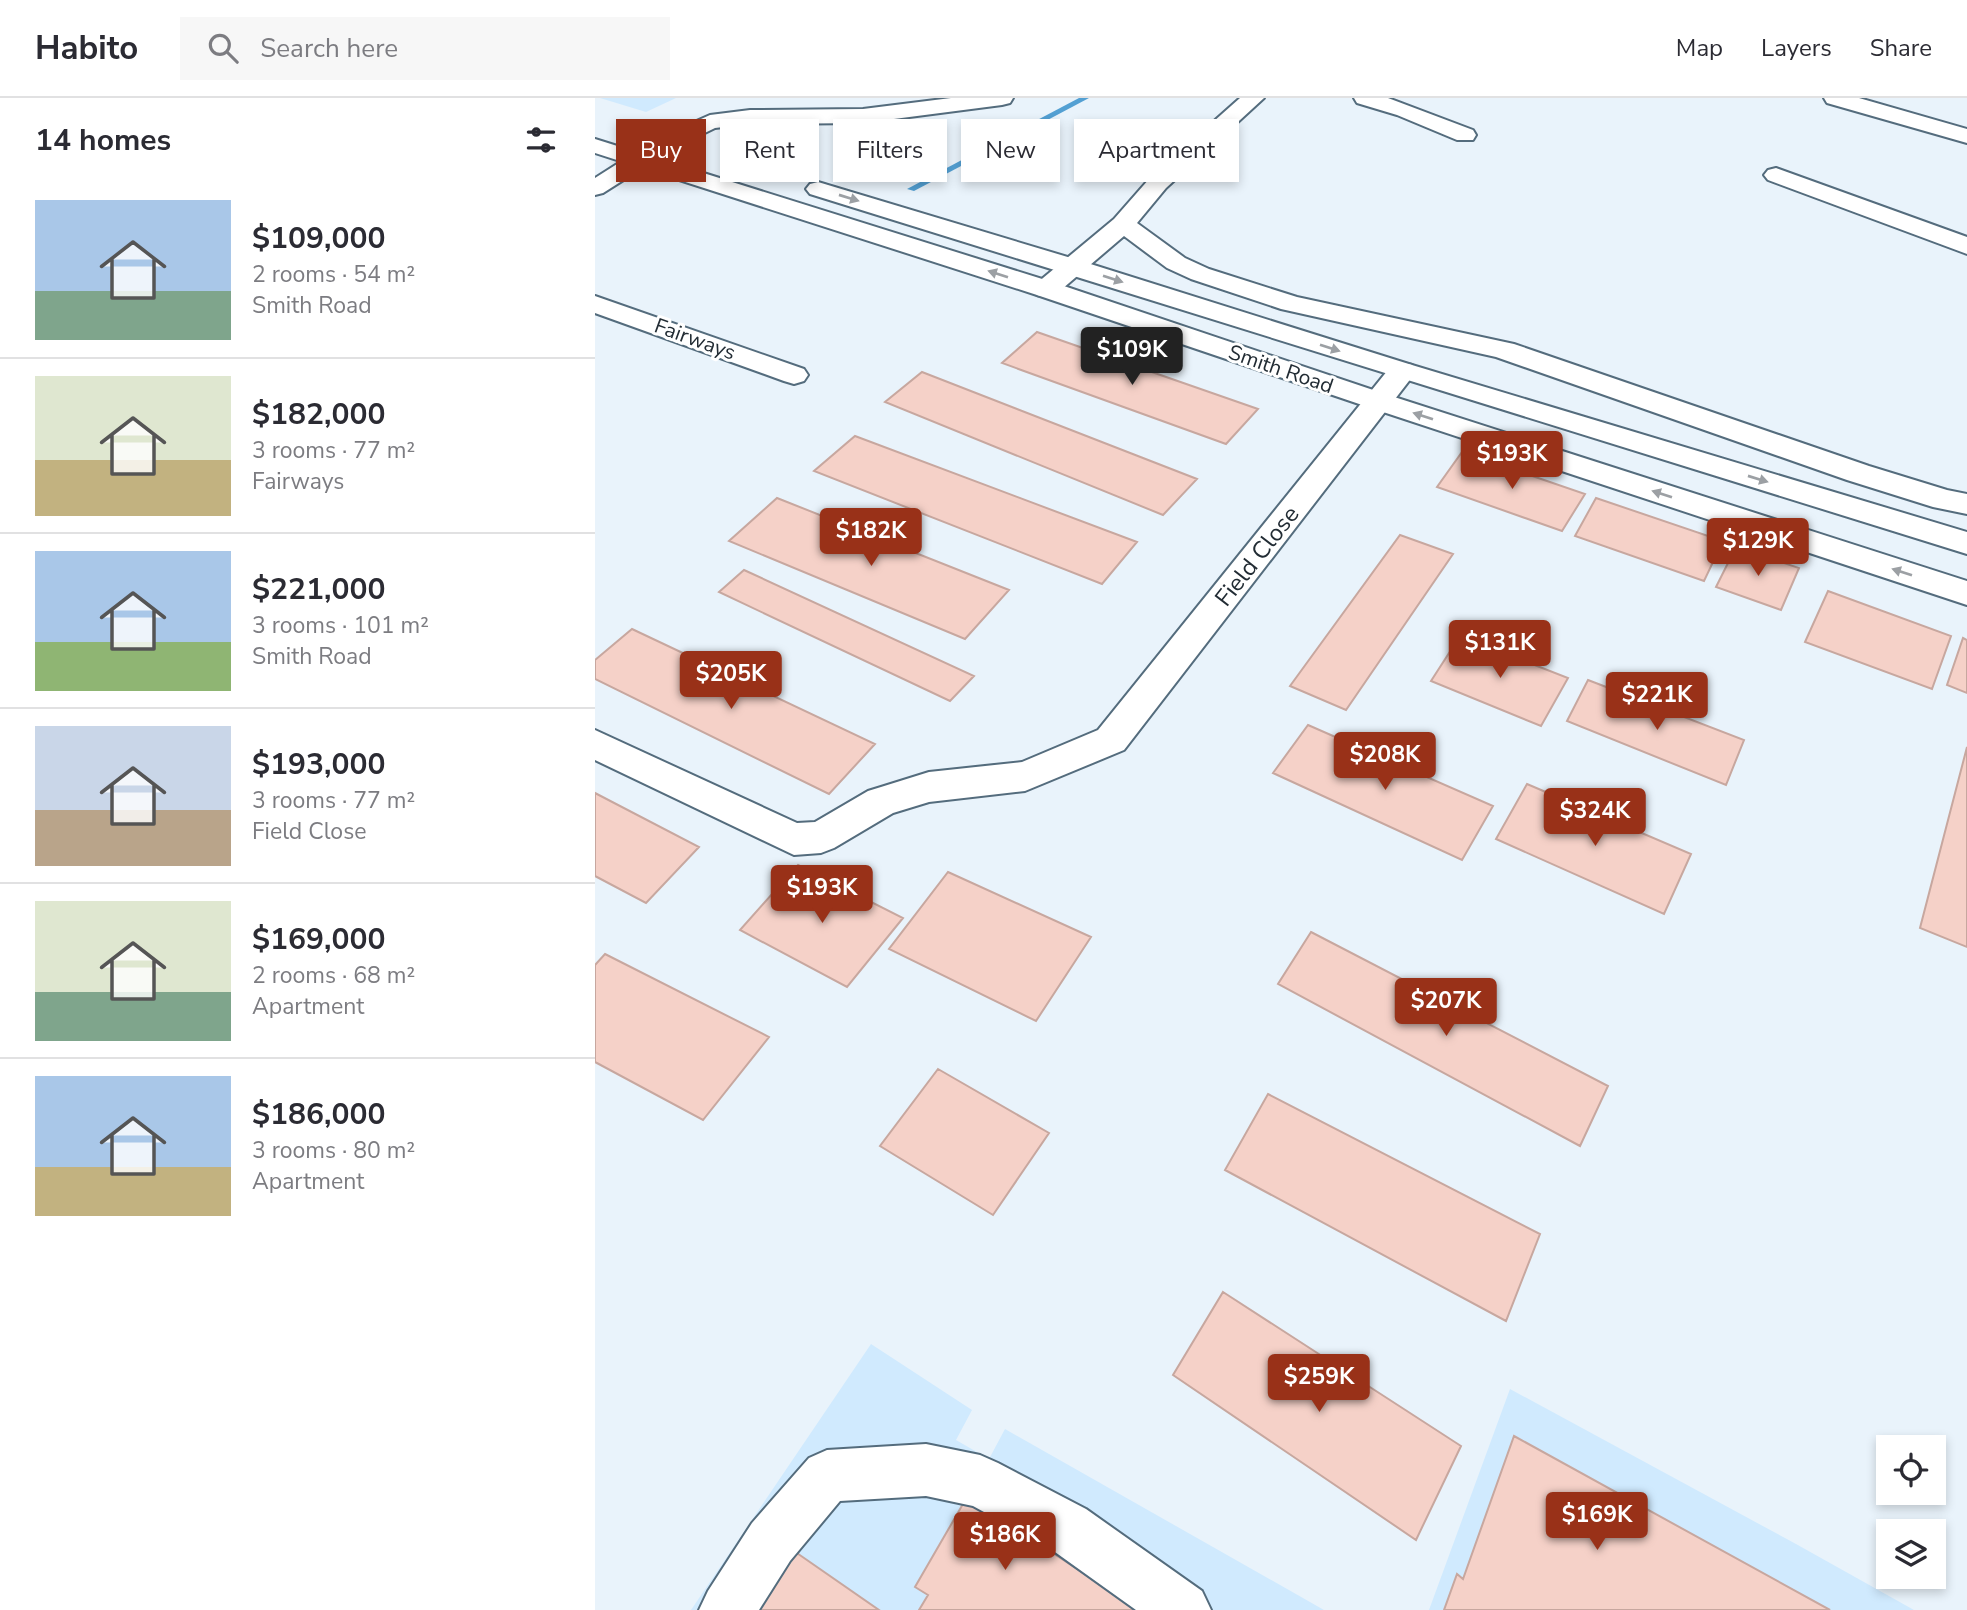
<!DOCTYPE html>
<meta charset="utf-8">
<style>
:root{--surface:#fff;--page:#f7f7f7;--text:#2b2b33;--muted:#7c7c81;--line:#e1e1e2;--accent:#993118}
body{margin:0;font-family:"Nunito Sans",sans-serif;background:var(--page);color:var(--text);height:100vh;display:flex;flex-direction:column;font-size:26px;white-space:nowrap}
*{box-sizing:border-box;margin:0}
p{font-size:23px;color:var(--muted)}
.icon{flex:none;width:38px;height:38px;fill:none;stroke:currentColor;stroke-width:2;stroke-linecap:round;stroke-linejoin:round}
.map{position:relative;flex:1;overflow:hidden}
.details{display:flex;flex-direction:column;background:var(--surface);width:595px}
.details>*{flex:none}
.hud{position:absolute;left:21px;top:21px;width:665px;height:63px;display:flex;gap:14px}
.buttons{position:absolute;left:1281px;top:1337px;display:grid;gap:14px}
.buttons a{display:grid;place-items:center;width:70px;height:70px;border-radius:0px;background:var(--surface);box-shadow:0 4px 10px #0003;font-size:35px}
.price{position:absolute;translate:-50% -60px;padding:0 16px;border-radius:7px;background:var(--accent);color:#fff;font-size:23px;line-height:46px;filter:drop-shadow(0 2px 4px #0008)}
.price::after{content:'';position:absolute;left:50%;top:42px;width:21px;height:16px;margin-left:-10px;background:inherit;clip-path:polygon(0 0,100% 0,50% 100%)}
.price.on{background:#222;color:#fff}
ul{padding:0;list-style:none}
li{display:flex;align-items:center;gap:21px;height:175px;padding:0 35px}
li+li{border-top:2px solid var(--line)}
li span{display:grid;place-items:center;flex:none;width:196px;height:140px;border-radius:0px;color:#555}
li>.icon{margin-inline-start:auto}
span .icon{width:84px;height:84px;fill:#fffc;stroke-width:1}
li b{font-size:30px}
h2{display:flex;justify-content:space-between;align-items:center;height:84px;padding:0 35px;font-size:30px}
.pill{padding:0 24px;border-radius:0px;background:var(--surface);box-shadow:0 4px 10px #0003;font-size:24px;line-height:63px}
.pill.on{background:var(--accent);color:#fff}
header{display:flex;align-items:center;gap:42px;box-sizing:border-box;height:98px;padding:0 35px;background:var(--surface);border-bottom:2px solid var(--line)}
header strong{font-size:33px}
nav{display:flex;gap:38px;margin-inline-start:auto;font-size:24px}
.search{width:490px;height:63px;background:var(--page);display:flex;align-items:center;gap:18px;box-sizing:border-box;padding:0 24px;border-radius:0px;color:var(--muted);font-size:26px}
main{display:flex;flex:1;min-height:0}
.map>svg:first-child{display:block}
</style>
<header>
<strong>Habito</strong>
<div class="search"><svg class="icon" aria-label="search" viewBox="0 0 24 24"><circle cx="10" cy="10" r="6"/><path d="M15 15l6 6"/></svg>Search here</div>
<nav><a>Map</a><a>Layers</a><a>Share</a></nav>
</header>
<main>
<section class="details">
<h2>14 homes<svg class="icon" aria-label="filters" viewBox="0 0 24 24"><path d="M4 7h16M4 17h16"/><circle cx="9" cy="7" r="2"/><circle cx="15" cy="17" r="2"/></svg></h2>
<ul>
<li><span style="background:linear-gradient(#a9c7e8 65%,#7fa58c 0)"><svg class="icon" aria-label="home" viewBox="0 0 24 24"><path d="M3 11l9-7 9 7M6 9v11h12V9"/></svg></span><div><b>$109,000</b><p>2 rooms · 54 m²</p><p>Smith Road</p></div></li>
<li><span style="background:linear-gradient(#dfe7d0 60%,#c2b280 0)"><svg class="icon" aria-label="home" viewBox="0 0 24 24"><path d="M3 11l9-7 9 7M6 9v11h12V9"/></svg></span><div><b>$182,000</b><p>3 rooms · 77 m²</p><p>Fairways</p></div></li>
<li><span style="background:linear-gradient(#a9c7e8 65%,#8fb573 0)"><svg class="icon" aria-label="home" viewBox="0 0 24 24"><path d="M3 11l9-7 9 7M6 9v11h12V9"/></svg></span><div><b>$221,000</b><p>3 rooms · 101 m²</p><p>Smith Road</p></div></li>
<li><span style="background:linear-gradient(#c9d6e8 60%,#b9a48a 0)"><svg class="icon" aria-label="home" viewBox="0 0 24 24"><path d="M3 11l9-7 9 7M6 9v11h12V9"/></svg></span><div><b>$193,000</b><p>3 rooms · 77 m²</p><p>Field Close</p></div></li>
<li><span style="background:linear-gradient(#dfe7d0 65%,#7fa58c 0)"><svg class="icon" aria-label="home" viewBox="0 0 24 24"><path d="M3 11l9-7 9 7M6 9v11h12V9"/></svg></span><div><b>$169,000</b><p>2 rooms · 68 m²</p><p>Apartment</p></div></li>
<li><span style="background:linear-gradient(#a9c7e8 65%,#c2b280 0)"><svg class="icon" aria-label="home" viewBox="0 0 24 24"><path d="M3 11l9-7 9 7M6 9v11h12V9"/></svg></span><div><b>$186,000</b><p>3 rooms · 80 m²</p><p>Apartment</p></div></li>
</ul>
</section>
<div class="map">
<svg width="1372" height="1512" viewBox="0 0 1372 1512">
<rect width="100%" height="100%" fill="#e9f3fb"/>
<path fill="#d0eafe" d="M5,0H81L51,14Z
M276,1246L377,1312L361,1342L394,1361L410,1331L729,1512H96Z
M915,1291L1201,1446L1319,1512H834Z"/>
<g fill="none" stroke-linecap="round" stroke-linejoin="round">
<path fill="#53a0d3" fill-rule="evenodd" d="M484,0H494L319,93L312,91Z"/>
</g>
<path fill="#f5d1c8" stroke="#c7a79f" stroke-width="2" d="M442,234L663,311L631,346L407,265Z
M327,274L602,381L568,417L290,304Z
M260,338L542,444L507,486L219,373Z
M867,354L990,396L967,433L842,389Z
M182,400L414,492L370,541L134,443Z
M1001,400L1128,443L1109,483L980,438Z
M805,437L858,456L751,612L695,588Z
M1141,449L1204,470L1186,512L1121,489Z
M149,472L379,578L355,603L124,494Z
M1233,493L1356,538L1337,591L1210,544Z
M37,531L280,646L234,696L0,581V562Z
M865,538L973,580L946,628L836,583Z
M1368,540L1372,542V595L1352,587Z
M993,582L1149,642L1131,687L972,623Z
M713,627L898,708L867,762L678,675Z
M1372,649V849L1325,830Z
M932,686L1096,756L1069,816L901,741Z
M0,695L104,749L51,805L0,778Z
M203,767L308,820L252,889L145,832Z
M353,774L496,839L441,923L294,851Z
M716,834L1013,988L985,1048L683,886Z
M10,856L174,939L108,1022L0,964V867Z
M343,971L454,1035L398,1117L285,1048Z
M673,996L945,1136L911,1223L630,1072Z
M628,1194L866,1348L821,1442L578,1277Z
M919,1338L1235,1512H849L862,1476L868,1481Z
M372,1399L545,1512H324L333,1497L320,1489Z
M186,1444L284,1512H142Z"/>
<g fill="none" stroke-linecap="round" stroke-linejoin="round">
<g stroke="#546c7d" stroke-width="4">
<path id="minor" d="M356,0H418L415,5L407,7L268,25L155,26L120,30L79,50L8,95L0,97V80L63,40L115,17L155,12L268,11Z
M645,0H669L571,90L542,125L590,160L614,171L702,199L919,246L1274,368L1352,392L1372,396V416L1338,409L1252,382L901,259L686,211L596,181L572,170L529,138L460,197L451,199L442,197L438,191L442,185L519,121L555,80Z
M759,0H793L878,32L881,37L878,42H862L802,17L762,5Z
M1229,0H1264L1372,31V45L1232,5Z
M1181,70L1372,139V156L1173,82L1169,77L1173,72Z
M0,198L209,271L213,277L209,283L199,286L189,283L0,215Z
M807,265L817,267L821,273L817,279L529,652L430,693L334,704L298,715L239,750L226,755L199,757L0,662V632L202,725L220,724L273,693L286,689L334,674L427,664L503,632L797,267Z
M331,1346L385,1357L403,1365L491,1411L607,1493L616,1512H541L453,1449L378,1408L331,1398L245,1403L195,1463L164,1512H104L113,1493L157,1425L214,1360L232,1352Z"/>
</g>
<g stroke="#546c7d" stroke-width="4">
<path id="major" d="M0,41L460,185L793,297L1372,483V507L773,309L442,197L0,55Z
M223,84L486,163L817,267L1372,434V456L215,96L211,91L215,86Z"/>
</g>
<use href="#minor" fill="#fff" fill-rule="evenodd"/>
<use href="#major" fill="#fff" fill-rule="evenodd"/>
</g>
<defs><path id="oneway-solid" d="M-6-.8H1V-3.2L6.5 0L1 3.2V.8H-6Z" transform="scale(1.75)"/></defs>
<g fill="#9ca0a4">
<use href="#oneway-solid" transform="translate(254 100) rotate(17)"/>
<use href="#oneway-solid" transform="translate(403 176) rotate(-162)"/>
<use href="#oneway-solid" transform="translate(518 181) rotate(18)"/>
<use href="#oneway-solid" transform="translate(735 250) rotate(18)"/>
<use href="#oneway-solid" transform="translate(828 318) rotate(-162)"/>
<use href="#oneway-solid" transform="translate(1163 381) rotate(17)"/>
<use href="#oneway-solid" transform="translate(1067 396) rotate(-162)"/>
<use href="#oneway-solid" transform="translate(1307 474) rotate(-162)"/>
</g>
<g text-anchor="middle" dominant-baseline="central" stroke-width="6" stroke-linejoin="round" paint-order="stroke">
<g font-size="21" fill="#222c34" stroke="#fff">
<text transform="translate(100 241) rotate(20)">Fairways</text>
<text transform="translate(686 271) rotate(19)">Smith Road</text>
</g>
<g font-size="24" fill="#222c34" stroke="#fff">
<text transform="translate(662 458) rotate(-52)">Field Close</text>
</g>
</g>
</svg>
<div class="buttons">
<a><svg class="icon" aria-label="locate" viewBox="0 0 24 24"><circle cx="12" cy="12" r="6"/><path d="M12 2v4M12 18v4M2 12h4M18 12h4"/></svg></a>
<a><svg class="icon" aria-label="layers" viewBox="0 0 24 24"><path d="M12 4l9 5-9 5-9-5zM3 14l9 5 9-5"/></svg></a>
</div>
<b class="price on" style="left:537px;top:289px">$109K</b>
<b class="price" style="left:917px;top:393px">$193K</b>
<b class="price" style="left:276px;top:470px">$182K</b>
<b class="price" style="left:1163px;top:480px">$129K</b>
<b class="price" style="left:905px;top:582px">$131K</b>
<b class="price" style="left:136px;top:613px">$205K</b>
<b class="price" style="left:1062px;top:634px">$221K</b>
<b class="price" style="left:790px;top:694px">$208K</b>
<b class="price" style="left:1000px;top:750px">$324K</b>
<b class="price" style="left:227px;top:827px">$193K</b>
<b class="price" style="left:851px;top:940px">$207K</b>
<b class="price" style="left:724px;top:1316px">$259K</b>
<b class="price" style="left:1002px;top:1454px">$169K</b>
<b class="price" style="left:410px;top:1474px">$186K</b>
<div class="hud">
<a class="pill on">Buy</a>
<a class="pill">Rent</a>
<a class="pill">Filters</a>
<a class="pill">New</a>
<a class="pill">Apartment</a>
</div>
</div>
</main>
